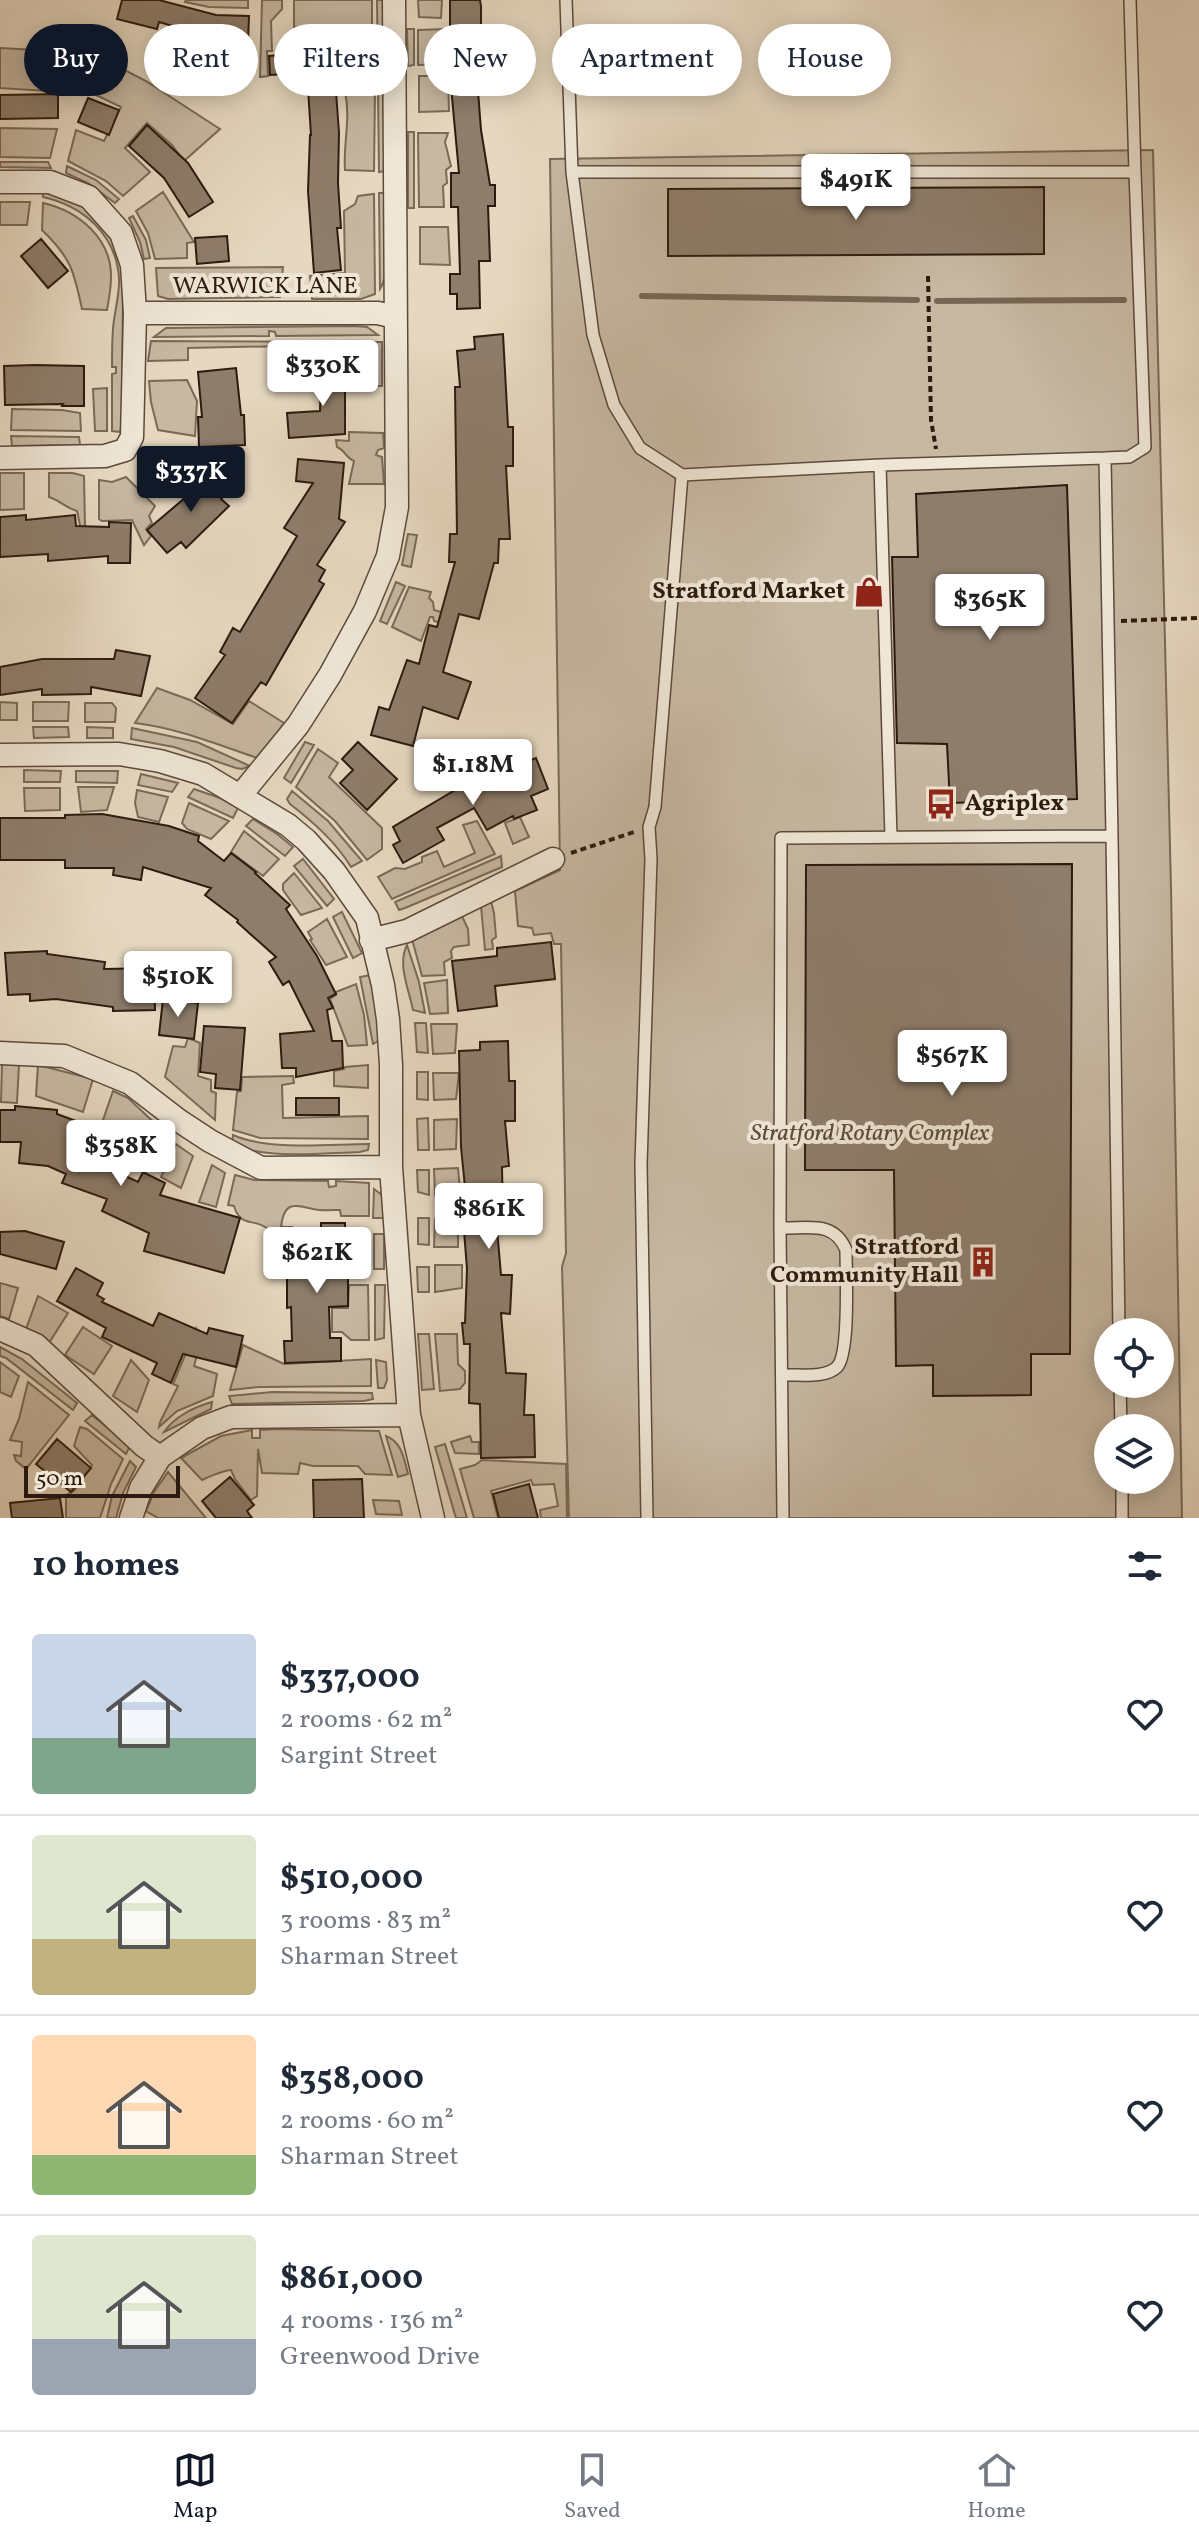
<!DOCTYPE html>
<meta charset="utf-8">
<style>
:root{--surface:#fff;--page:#f2f2f3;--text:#1f2937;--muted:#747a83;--line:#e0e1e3;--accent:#111827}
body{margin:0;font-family:Vollkorn,serif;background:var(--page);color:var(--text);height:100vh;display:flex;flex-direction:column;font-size:30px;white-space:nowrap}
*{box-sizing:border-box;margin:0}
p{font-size:26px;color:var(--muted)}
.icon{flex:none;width:44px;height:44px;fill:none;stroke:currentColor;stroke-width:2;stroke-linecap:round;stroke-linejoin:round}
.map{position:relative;height:1518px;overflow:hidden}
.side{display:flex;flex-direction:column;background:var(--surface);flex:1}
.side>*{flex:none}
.guide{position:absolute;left:24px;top:24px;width:1152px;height:72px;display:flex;gap:16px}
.tools{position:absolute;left:1094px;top:1318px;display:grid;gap:16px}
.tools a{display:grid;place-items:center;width:80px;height:80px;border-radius:50%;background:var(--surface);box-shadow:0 4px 20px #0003;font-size:40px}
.scale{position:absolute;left:24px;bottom:20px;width:156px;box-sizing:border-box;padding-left:8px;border:4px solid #2e1b0f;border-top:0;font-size:22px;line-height:28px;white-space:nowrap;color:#2e1b0f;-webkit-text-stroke:6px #efe6d6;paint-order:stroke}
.price{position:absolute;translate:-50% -68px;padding:0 18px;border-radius:8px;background:#fff;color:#222;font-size:26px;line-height:52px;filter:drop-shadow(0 2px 4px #0008)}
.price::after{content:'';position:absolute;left:50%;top:48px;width:24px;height:18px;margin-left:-12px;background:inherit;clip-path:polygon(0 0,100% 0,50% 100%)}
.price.current{background:var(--accent);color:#fff}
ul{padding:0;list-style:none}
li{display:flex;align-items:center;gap:24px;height:200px;padding:0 32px}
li+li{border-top:2px solid var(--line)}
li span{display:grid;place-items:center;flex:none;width:224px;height:160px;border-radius:8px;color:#555}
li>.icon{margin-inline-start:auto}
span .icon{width:96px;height:96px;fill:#fffc;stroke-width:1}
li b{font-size:34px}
h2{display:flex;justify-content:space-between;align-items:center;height:96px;padding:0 32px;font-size:34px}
.tag{padding:0 28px;border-radius:36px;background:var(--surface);box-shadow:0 4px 20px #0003;font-size:28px;line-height:72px}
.tag.current{background:var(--accent);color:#fff}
.tab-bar{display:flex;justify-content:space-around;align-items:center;height:112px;border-top:2px solid var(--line);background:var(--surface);font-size:22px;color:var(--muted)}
.tab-bar a{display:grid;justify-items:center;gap:4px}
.tab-bar .current{color:var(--accent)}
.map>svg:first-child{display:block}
</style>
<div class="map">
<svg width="1199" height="1518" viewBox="0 0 1199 1518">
<rect width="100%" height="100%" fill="#e6d8c0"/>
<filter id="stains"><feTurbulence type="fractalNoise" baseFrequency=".0025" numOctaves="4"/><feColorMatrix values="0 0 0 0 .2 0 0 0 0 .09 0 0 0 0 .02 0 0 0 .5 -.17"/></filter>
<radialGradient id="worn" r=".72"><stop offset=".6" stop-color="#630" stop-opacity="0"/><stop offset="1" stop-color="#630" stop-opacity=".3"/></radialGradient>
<path fill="#c7b8a2" stroke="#7a6a58" stroke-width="2" fill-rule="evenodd" d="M186,0H248V8L209,7L185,2Z
M262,0H282V9L271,21L272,51H267L268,76L260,77Z
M294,0H372V82L339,80V28L294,27Z
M377,0H383L384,80H378Z
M418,0H442L441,18L419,17Z
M407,29H414V65L408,66Z
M447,29L448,64L418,65V30Z
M0,48L92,53L146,81L220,129L184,161L172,145L147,123L125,148L150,172L123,196L106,181L68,161L76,130L104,141L121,107L94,94L0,88Z
M419,76H448L449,111L419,112Z
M375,91L374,171L345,170C343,143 351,119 345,92Z
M378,91H383L385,171L379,172Z
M0,128L57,129L50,158L0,157Z
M408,132H414V208H408Z
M418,133H448L445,142L451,166L446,170L447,183L443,186L444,207H419Z
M1153,150L1171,888L1182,1518H569L562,1267L566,1253L561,944H554L551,933L534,935L532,928L518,926L515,891L560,870L550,159ZM1108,1332H1160V1384H1108ZM1108,1428H1160V1480H1108Z
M0,162H48L51,168L0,167Z
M67,166L96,180L119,199L115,203L88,183L66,173Z
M42,191L75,201L91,212L112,237L123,271L122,423L120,432L112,431V374L116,373V367H112C112,354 112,341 113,329C114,312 120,295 119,278C116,234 83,206 43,197Z
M163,192L194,242L187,243V258L155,259L148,233L136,211Z
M379,193H384C385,217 392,271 380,289Z
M374,194L375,294L361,299H312L310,276L345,273L344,211L355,204L358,196Z
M0,202H30L27,225H0Z
M43,203C78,211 112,238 111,278C111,288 109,299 107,310L82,309C74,271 71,258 42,230Z
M133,216L146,240L150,258L144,259L140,242L129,218Z
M420,227H448L450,265L420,264Z
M283,267L280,297L168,299L158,296L156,268Z
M354,326L367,327L378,335L276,336L275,332L269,331V336L154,337L166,328Z
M151,341L382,342V386H350V362L335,363L333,345L188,348V360L148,361Z
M187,380L197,401L195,436L158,430L151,402L149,381Z
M107,388V431H95L93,389Z
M12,409L62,410L80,413L81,431L11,430Z
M349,432L383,433L384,448L378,450L376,455L382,457L384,484H349L354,461C346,458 345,450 337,447L336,440L349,441Z
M11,436L79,437L80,445L12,446Z
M0,473H24V509L0,510Z
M49,473H73L84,476L85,528L81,530L77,511C66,508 59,500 49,497Z
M126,477L155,506L149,516L152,523L146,529L151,536L144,545L132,520L102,521L99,519V480L112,482Z
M408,534L417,535L411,567L402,565Z
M396,582L405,586L387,624L380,621Z
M409,587L431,592L429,598L433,602L434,610L452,615L448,625L434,621L433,617H430L421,641L392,627Z
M157,688L190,700L233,724L249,701L284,723L260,759C219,745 178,728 135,723Z
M0,702L17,703V720H0Z
M33,702H69L68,721H33Z
M85,703H112L116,708L115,722H85Z
M33,727H68L69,737L34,738Z
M87,727L113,728V738H87Z
M132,728L197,742L250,766L242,769L236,768L174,747L131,739Z
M305,742L314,745L291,783L284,778Z
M318,749L338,763L329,777L382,828V849L367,860L335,821L296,787Z
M24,770L61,771L60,782H24Z
M76,771H118L117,783L76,782Z
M141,774L178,783L172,792L138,785Z
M78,787H114L107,810L81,812Z
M24,788H60V810L25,811Z
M194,789L220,798L238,808L233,818L188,797Z
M137,790L168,797L159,822L138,817L135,803Z
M292,791L328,821L362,861L351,867C336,842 313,822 290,804L287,799Z
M189,803L229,821L211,839L187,829L182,823Z
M520,817L529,837L513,844L505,823Z
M253,819L277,834L293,847L285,856L246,826Z
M477,821L495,854L392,899L378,877L395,868L405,869L422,862V857L437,851L444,867L475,853L463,825Z
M244,831L279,859L263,876L231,852Z
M501,856L502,867L405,908L399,910L395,902Z
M303,859L334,899L327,906L294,866Z
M294,873L322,908L301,915L283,890V884Z
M491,901L494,913L496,937L492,940L493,949L485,950L481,906Z
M342,912L362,953L353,958L333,917Z
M461,914L468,929L469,945L454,947L451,951L452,958L444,962L445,975L422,976L412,939Z
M327,919L347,957L326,965L310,940L312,939L308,932Z
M407,945L419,982L425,1013L413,1010C409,990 397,964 407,945Z
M371,975L383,1038L373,1044L360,977Z
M447,980L448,1013L430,1014L424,983Z
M356,984L364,1015L367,1045L348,1046L330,999L336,995V992Z
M415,1023H426L428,1053L417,1052Z
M431,1024H457L455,1053L433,1054Z
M188,1038L200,1043L198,1076L211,1080V1091L216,1093L215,1120L165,1077L173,1046L185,1047Z
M2,1064H19L17,1103L1,1102Z
M38,1065L93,1079L83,1112L36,1096Z
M368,1065V1088L334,1086V1071L344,1069L345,1067Z
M417,1072H428V1100L417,1099Z
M433,1073H459L456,1099L434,1100Z
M293,1076L294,1083L282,1085L283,1118L368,1116V1139L260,1138L233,1130L237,1092L241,1091L242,1077Z
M113,1091L128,1098L161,1129L145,1160L101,1126Z
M428,1118L429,1150H418L417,1119Z
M457,1119L456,1149L434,1150V1120Z
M233,1135C269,1151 329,1144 369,1144L368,1150L360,1152C322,1153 267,1160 232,1144Z
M176,1144L193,1156L181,1188L161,1177Z
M212,1165L225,1173L216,1207L199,1202Z
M458,1168L460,1190L435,1195L434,1169Z
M417,1170H429V1195L418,1192Z
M235,1175L254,1180L328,1181L329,1187L336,1186V1181L369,1183V1216H341L340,1210C332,1210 321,1211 313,1209C293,1204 284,1202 281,1227H292L291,1231L268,1234V1229C254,1217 241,1229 234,1206L228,1205Z
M374,1189L382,1195L384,1218H373Z
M418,1218H429V1245L418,1244Z
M435,1219H458V1247H434Z
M346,1233H368V1269L347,1270Z
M374,1234H384V1269H374Z
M435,1265H462V1288L435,1292Z
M417,1267H429V1292H418Z
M0,1283L18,1288L9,1319L0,1316Z
M349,1285H368L369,1340H351L342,1332H332V1308H348Z
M375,1285H385L384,1338L375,1340Z
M38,1296L68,1313L49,1343L26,1329Z
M83,1327L112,1346L94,1374L65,1355Z
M196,1329L199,1348L194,1366L217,1374L213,1396L177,1411L159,1427L160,1422L178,1386L173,1384Z
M418,1334H429L434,1389L422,1390Z
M435,1334H457L458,1364L465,1371V1383L460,1389L440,1391Z
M243,1345L284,1364L371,1359V1386L259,1387L230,1390Z
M0,1347L22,1359L77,1403L73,1410L6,1358L0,1356Z
M131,1360L149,1380L137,1412L113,1396Z
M376,1360L386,1362L387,1380L384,1388H378Z
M0,1362L19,1376L11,1397L0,1392Z
M28,1382L69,1415L26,1469L16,1461L14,1455L21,1456L22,1442L10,1440L19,1419Z
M272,1392L372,1393L373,1399L364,1401L232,1404L229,1396Z
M212,1402L211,1409L164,1432C174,1417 194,1407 212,1402Z
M92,1415L130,1446L126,1454L85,1421Z
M80,1427L87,1429L123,1459L111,1484L100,1518H66V1495L74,1491L92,1465L74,1446Z
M276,1429L379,1431L392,1475L365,1474L358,1466H313L300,1463L298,1474L262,1473L258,1449L257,1496L251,1500L235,1479L231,1470C225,1470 208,1477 202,1480L181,1458L221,1436L252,1430V1438H260V1430Z
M386,1436C402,1442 404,1459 408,1474L398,1477Z
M470,1436L472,1442H479V1454L455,1453L451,1442Z
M445,1444L467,1518H456L435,1447Z
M482,1460L566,1464L567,1518H541L540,1510L558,1506L554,1484L533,1485L531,1480L491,1491L498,1518H474L460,1469L475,1465Z
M130,1461L136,1467L123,1493L116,1518H107L112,1496Z
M168,1472L206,1518H158L146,1511L154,1492Z
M373,1500L399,1501L402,1515L376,1514Z"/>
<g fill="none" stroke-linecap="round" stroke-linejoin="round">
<path stroke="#765" stroke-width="6" d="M642,296L917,300
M937,301L1124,300"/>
</g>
<path fill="#8e7d6b" stroke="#2e1b0f" stroke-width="2" d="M122,0H159L216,15L249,16L248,43L218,42V39L159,22L157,29L117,19Z
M450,0H480L481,6V65H476L481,130L490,185H495V206H488L490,261H479L480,308L457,309V294H450V274H460L458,207H451V173H459L450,76Z
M337,31L339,64H334L339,133L338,183L341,228H337L341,270L314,273L308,191L310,135H311L307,73L270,75L269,56L293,54L292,34Z
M58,94V118L0,119V95Z
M88,98L119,110L109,135L78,122Z
M147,125L188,163L213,202L189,217L164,178L129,146Z
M1044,187V254L668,256V189Z
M227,236L229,261L197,264L195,238Z
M41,239L68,271L48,288L21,256Z
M503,334L508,427H513V466H506L510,539H499L498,563H494L479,619L459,614L443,672L471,682L458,719L423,707L413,746L371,735L379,707L389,710L407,660L419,664L429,625L437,627L455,562H449L450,534H457L455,387H460L457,351L475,349L474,337Z
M35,365L84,366V406H62L63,404L5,405L4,366Z
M321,366H345V434L289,438L287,413L320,411Z
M236,368L241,415H244L245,445L199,447L198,417H202L198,372Z
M298,459L344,463L339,519L345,522L317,565L325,570L319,581L324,584L266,685L261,682L232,723L195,698L225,655L220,652L233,628L240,632L297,536L284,528L313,483L296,481Z
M207,471L228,491L221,499L229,506L186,548L181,542L167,553L147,530L186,497L184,494Z
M1067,485L1077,799L950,803L947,744L897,743L892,557H918L916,494Z
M26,515V520L75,515L76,526L109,527V522L131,523L130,563H108V556L48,561V554L0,557V517Z
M116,650L150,656L141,696L91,687V694L42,695V689L0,695V667L42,659H114Z
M358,742L397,779L367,810L340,783L353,770L342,759Z
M536,758L548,789L531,796L537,810L514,819L513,816L487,830L474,808L437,828L444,840L403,863L393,845L400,841L393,827L482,774L485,778Z
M102,814L169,826L199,836L198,841L224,861L231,853L256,872L255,873L290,905L286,909L317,956L336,994L328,998L333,1008L327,1010L332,1041H342L343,1068L296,1077V1068H282L280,1034L314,1031L289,981L283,985L269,962L276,957L237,922L238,920L205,895L211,888L143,867L141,880L113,875L114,868H65V860H0V818H65V815Z
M1072,864L1070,1354H1031V1395L933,1396V1365L896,1366L894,1170H805L806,865Z
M551,942L555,979L495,986L497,1006L458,1011L452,961L497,956V948Z
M47,951V954L105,962L104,969L154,968L155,1010L113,1011V1007L56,999L30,1001V994L8,995L5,953Z
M163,999L198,1003L194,1039L159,1035Z
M204,1026L245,1028L240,1090L215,1088L216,1074L200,1072Z
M508,1041L509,1081H515V1121H505L509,1166L502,1167L503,1217H496L501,1275H512L510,1314L501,1313L506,1373L526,1374L524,1415H534L535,1457L481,1458L480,1404L469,1403L470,1344H464L462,1323H465L467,1269L463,1218H461V1197H466L461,1147L459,1051L480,1050V1042Z
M296,1098H339V1115H296Z
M15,1106L57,1110V1114L106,1132L100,1148L111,1152L106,1167L138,1182L143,1172L165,1183L160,1195L240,1218L224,1273L144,1251L149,1233L102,1211L107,1199L62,1183L66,1174L48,1166L19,1163L21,1142H0V1110H15Z
M321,1223H345V1275H348V1306L329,1307L330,1338H341V1361L285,1363L284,1341H292L291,1307L287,1308V1277H295V1234L321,1235Z
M25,1231L64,1242L56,1269L0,1254V1232Z
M76,1268L103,1283L97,1295L104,1299L102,1302L153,1326L159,1313L207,1334L209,1328L243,1336L236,1367L183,1354L171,1383L152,1374L157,1363L102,1337L106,1328L57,1301Z
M57,1439L91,1468L71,1492L36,1464Z
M230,1477L254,1505L247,1511L252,1518H216L202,1501Z
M362,1479L364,1518H314L313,1480Z
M529,1484L538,1518H499L493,1494Z
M60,1498L63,1518H12L10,1503Z"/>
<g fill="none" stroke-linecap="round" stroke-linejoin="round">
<g stroke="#5c4a3b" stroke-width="14">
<path id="lane" d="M566,0L572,172L593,335L614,405L640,448L682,475
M1130,0L1135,172
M572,172H1135L1145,447L1129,457L1105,458
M891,837L880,465L1105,458L1112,836
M780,1228C808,1229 834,1220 846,1250C846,1272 850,1354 837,1367C825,1379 798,1374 782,1375
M1120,1384L1121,1428
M1122,1480V1518
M647,1518L641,1164L651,859L649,827L655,807L682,475L880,465
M783,1518L780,1228L781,838L1112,836L1119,1332"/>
</g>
<g stroke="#5c4a3b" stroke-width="25">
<path id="street" d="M0,182H50L89,197L121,233L132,265L135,313L132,437L125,450L105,456L0,458
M135,313H378L395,317
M0,755L119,754L160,761L203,774L288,825L306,840L334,871L367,918L383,985L388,1019L391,1065V1167L409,1415L433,1518
M240,796L298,725L330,675L365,611L388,556L397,507L394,0
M371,940L407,931L553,859
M0,1053L64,1056L130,1083L178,1120L210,1141L261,1168L391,1167
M0,1329L36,1345L144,1446L160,1457
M131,1518L141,1488L160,1457L202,1428L231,1417L409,1415"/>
</g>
<path stroke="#2e1b0f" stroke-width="4" stroke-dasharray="6 4" stroke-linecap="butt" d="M928,276L931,420L936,449
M1121,621L1199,618
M571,853L634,832"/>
<use href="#lane" stroke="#efe6d6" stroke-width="11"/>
<use href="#street" stroke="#efe6d6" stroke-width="22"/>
</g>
<defs>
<g id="shop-bare" transform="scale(2.4)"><path d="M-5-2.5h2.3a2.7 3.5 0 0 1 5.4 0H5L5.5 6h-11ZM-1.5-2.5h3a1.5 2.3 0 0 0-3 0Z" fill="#8f2418" stroke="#efe6d6" stroke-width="2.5" paint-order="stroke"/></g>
<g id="bus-bare" transform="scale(2.4)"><path d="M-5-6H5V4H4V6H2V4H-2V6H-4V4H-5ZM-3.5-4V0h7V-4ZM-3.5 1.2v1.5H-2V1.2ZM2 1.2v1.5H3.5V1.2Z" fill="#8f2418" stroke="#efe6d6" stroke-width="2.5" paint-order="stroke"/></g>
<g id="building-bare" transform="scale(2.4)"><path d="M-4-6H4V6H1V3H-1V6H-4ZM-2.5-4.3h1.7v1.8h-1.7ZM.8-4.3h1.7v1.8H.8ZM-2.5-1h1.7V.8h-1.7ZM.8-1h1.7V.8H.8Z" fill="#8f2418" stroke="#efe6d6" stroke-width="2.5" paint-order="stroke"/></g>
</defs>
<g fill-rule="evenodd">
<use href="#shop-bare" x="869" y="592"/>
<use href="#bus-bare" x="941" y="804"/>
<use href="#building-bare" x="983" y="1262"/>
</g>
<g text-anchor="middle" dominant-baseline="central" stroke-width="8" stroke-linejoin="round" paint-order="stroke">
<g font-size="24" fill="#2e1b0f" stroke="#efe6d6">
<text x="265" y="287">WARWICK LANE</text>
</g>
<g font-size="24" font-weight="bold" fill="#2e1b0f" stroke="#efe6d6" text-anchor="end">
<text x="845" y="592">Stratford Market</text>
<text x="965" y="804" text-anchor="start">Agriplex</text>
<text x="959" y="1248">Stratford<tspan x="959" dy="28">Community Hall</tspan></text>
</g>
<g font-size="24" font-style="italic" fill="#5c4a3b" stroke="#efe6d6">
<text x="870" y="1134">Stratford Rotary Complex</text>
</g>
</g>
<rect width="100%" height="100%" filter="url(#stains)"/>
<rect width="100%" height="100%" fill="url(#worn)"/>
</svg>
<div class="tools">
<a><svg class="icon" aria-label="locate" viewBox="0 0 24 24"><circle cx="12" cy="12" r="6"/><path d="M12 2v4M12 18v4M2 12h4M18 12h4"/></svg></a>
<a><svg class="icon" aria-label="layers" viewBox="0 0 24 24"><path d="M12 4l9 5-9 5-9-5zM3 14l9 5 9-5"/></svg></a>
</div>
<div class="scale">50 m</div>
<b class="price" style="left:856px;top:222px">$491K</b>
<b class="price" style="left:323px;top:408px">$330K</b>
<b class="price current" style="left:191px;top:514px">$337K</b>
<b class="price" style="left:990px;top:642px">$365K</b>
<b class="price" style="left:473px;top:807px">$1.18M</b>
<b class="price" style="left:178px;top:1019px">$510K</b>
<b class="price" style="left:952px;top:1098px">$567K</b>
<b class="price" style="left:121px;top:1188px">$358K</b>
<b class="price" style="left:489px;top:1251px">$861K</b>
<b class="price" style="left:317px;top:1295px">$621K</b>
<div class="guide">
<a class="tag current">Buy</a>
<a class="tag">Rent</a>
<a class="tag">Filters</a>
<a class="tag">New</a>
<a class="tag">Apartment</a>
<a class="tag">House</a>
</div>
</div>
<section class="side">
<h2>10 homes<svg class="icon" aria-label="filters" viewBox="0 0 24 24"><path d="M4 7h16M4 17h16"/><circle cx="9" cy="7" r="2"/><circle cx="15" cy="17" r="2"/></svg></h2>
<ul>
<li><span style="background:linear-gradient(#c9d6e8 65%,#7fa58c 0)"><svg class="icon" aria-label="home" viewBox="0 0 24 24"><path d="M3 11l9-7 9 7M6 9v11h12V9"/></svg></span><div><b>$337,000</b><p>2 rooms · 62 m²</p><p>Sargint Street</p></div><svg class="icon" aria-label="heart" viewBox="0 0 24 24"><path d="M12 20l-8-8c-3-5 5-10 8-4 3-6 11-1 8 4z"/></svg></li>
<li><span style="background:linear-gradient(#dfe7d0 65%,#c2b280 0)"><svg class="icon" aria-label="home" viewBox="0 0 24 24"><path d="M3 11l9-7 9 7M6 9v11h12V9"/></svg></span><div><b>$510,000</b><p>3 rooms · 83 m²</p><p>Sharman Street</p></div><svg class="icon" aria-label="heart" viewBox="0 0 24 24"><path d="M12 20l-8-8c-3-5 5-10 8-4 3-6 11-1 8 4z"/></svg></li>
<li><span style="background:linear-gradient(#ffd9b3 75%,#8fb573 0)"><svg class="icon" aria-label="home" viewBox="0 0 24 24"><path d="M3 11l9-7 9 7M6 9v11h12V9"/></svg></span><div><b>$358,000</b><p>2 rooms · 60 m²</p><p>Sharman Street</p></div><svg class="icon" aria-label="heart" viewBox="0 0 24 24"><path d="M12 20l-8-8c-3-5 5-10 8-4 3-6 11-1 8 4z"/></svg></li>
<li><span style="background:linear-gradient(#dfe7d0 65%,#9aa5b1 0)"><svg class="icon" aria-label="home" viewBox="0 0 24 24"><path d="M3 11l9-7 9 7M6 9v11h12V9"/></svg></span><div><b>$861,000</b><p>4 rooms · 136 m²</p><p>Greenwood Drive</p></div><svg class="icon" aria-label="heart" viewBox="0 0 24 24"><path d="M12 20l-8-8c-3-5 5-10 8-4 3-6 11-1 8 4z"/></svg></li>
</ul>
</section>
<nav class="tab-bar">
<a class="current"><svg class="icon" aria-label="map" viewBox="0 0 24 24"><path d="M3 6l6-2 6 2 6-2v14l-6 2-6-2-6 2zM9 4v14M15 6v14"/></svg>Map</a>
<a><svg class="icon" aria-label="saved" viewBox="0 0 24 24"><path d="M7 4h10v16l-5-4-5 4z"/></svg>Saved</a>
<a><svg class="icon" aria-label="home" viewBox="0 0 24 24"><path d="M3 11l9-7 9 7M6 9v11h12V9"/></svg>Home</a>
</nav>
